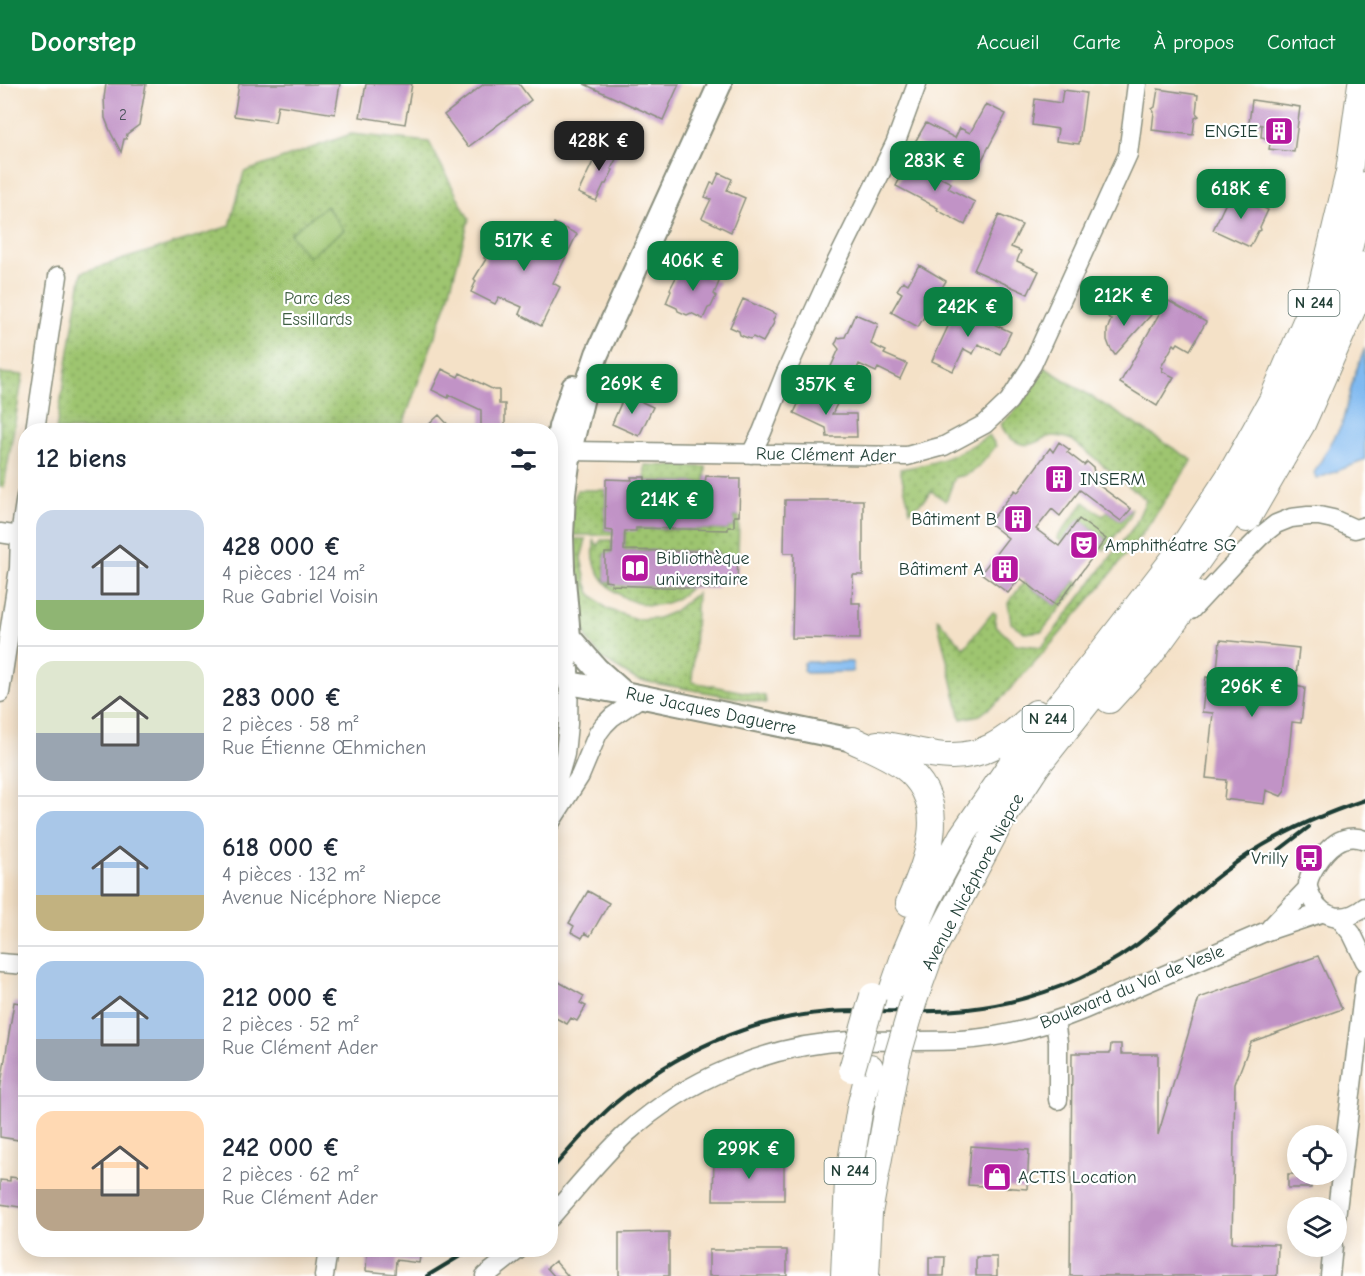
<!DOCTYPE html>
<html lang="fr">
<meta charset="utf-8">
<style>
:root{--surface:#fff;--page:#f6f6f7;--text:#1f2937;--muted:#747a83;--line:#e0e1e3;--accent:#0b8043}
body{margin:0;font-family:"Comic Neue",sans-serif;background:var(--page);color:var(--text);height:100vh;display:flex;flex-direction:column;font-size:22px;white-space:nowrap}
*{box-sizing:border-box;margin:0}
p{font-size:20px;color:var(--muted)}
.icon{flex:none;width:33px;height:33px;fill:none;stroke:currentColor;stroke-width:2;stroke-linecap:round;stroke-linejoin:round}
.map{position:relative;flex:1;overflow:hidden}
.drawer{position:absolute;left:18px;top:339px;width:540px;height:834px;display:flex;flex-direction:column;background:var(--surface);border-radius:24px;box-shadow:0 3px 15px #0003}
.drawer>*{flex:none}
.buttons{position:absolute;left:1287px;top:1041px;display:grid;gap:12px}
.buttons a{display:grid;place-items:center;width:60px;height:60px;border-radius:50%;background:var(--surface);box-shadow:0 3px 15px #0003;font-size:30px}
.price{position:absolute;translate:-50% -51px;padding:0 14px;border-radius:12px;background:var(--accent);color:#fff;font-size:20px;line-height:39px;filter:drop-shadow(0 2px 3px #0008)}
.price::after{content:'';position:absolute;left:50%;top:36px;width:18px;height:14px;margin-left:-9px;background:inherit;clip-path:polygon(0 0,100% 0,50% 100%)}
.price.current{background:#222;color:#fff}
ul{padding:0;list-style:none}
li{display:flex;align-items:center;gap:18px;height:150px;padding:0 18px}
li+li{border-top:2px solid var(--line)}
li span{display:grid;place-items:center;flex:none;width:168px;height:120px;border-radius:18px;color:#555}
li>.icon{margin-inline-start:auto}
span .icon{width:72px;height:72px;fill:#fffc;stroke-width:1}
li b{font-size:26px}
h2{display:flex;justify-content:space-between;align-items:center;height:72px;padding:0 18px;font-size:26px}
header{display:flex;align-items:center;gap:36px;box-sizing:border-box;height:84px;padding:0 30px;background:var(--accent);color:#fff}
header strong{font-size:28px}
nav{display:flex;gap:33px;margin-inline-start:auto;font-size:21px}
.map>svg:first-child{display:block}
</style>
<header>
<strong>Doorstep</strong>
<nav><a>Accueil</a><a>Carte</a><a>À propos</a><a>Contact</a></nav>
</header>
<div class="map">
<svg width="1365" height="1192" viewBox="0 0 1365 1192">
<defs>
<pattern id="grass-dots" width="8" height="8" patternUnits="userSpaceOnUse" patternTransform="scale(1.5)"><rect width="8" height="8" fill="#9ec56f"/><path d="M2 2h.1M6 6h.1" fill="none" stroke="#80a15c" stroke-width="1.8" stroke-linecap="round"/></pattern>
</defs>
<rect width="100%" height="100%" fill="#fff"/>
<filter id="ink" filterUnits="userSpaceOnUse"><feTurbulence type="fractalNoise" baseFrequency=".0167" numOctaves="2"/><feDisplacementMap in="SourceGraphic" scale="12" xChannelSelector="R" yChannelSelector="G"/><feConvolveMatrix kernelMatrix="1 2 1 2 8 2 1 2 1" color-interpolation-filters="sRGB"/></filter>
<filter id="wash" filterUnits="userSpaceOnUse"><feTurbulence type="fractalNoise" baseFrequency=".008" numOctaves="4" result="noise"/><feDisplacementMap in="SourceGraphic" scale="24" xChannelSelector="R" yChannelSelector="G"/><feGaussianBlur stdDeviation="1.35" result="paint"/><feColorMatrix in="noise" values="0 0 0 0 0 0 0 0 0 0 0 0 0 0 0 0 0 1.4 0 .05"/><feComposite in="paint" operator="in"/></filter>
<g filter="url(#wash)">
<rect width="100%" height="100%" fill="#f4e1c7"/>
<path fill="url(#grass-dots)" stroke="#5e8152" stroke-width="1.5" d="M351,50L429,58L469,135L447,218L401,346H56L82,188L230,142L244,88Z
M1044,283L1192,376L1148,442L1103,500L1052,559L1000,616L980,631L961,635L937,534L964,564L993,528L996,530L995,541L1015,560L1042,563L1135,441L1146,416L1072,356C1065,354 1056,350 1049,353C1042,354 1037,359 1031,360C1018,363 1005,352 1001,340C1020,324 1033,305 1044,283Z
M0,289L23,291L4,403H0Z
M989,351L996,362C982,378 977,391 955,393L946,417L931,407L923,417L910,427L900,385C935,380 960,371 989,351Z
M645,381L706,383L705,399L645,397Z
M577,406H606L605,446L613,447V451H572V423Z
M1084,418L1103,432L1108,427L1121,437L1131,425L1130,433L1104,466L1101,463L1106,455L1080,435L1062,458L1057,454Z
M734,432H739L738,472L718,471V468L624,466L625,447L636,444L728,446V443H734Z
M572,455H586L581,474L586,498L590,509L607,525L636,535L658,534L673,528L697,509L692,598L765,612L766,619L637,596L604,576L589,558L579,537L574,499Z
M594,456L598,462L601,456H612V469H605V497L612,498L611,500L691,503C683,511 674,518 663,520C633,526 600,504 594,475C593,469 594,462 594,456Z
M1034,485L1039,489L1029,502L1056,522L1075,497L1080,500L1042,547L1026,549L1011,539L1008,519Z"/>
<path fill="#9ec56f" stroke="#5e8152" stroke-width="1.5" d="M326,122L344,146L308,173L290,150Z"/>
<path fill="#80b9f0" stroke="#507b92" stroke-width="1.5" d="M1365,264V375L1363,377L1316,395L1314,389L1342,340L1354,292Z
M806,578H851L853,579V587L850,588L806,589L803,587L804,579Z"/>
<g id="blocks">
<path fill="#c193c6" d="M106,0H146L139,41L127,50L126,55H124L121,68L111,49L105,34L104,14Z
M239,0H340L335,30L278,21L275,38L234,32Z
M366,0H412L405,40L360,33Z
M484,0H519L531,16L468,63L444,31Z
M584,0H679L663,36Z
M1158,5L1198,11L1196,29L1199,32L1195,34L1193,51L1152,46L1154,28L1152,25L1155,23Z
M1063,6L1086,9L1079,60L1056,57L1058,45L1032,41L1035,15L1061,19Z
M1252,16L1300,23L1294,68L1269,65L1271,55L1261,53L1262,41L1249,39Z
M986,20L1006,30L975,89L915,58L926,39L955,54L960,44L970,49Z
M602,59L620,67L611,85L613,86L606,100H604L596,117L578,109Z
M909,77L951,99L948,104L975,118L965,141L937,126L938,124L896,102Z
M719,89L732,95L727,106L745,114L731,148L702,134L711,115L705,113L711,99L714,100Z
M1231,108L1268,126L1260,143L1261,146L1258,147L1250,163L1213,146Z
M999,131L1022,141L1011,163L1021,167L1017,177L1039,187L1028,210L974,186Z
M554,139L577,150L553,199L560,203L541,242L519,230L522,223L499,213L495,220L471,208L476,197L474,195L486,175L484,174L497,146L541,167Z
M919,181L946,197L918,243L891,228L902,209L897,206L903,197L908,200Z
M682,182L693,187L696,185L706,189V193L719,198L714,210L716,212L711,223L708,224L703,235L691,229L687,231L678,227L677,224L666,219L671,207L670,205Z
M743,215L776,230L773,236L774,239L763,258L753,253L750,255L740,251L739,247L730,243Z
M1167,216L1206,238L1190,266L1178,259L1176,262L1174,260L1161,283L1163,284L1162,287L1174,293L1157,322L1120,299Z
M957,223L1011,248L1000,270L978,260L973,270L964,265L953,287L932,277Z
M1133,225L1140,226L1151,231L1115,271L1110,264L1107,256V246L1111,236L1108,233L1124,226Z
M855,230L878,240L871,260L886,267L884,270L907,280L900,295L878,284L876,288L859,280L852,297L847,298L828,289L839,265L835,260L837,257L838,254L845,253Z
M442,285L458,293L460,289L494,306H499V320H505V346H481V326L449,311L448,314L432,306Z
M805,305L837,320L832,330H856L857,353H827L826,344L794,329Z
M625,310L653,323L639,352L612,340Z
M439,331L453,346H423Z
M1059,358L1070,366L1067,368L1084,381L1087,378L1093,383L1094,388L1089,394L1131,425L1121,437L1080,406L1060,432L1052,425L1036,445L1059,462L1079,435L1106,455L1056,522L1020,494L1008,509L981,489L1008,454L989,439L1015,406L1018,408L1050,364L1053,368Z
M706,392L730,393V395H740L739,432H734V443H728V446L636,444V447H625L624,466L718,468V471L738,472L737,500H718L717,505L611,501L612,498L605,497V469H612L613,447L605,446L606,395L632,396L631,393H645V397L705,399Z
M785,416H863V491H853L852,519H860V555L792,554L794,469H784Z
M1220,556L1299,564L1295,602L1305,604L1301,639L1292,638L1285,707L1281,712L1266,706L1264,720L1224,715L1226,696L1206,694L1213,629L1202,628L1206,593L1216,595Z
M588,807L609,819L590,852L585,849L582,854L571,848L574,842L569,839Z
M1318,872L1342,925L1251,958L1235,1000L1232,1159L1278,1160L1277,1192H1070L1072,969H1110L1111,960H1121V970H1158V1051L1199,914Z
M550,893L584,912L580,919L586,922L577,937L571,934L567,940L550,931Z
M14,918L26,920L25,1057L0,1053V1007Z
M971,1062L1029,1066L1027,1105L968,1101Z
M714,1075L784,1076V1116H713Z
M1288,1090H1311V1104H1288Z
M10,1093L26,1095V1124L0,1120V1096L10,1097Z
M669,1148V1192H619V1149Z
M367,1166H421L419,1179L396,1176L395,1190L366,1187Z
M709,1166H787V1192H709Z
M929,1173H945L944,1192H929Z
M976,1173H997V1192H976Z
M555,1177L568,1192H554L547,1184Z"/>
</g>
</g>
<g filter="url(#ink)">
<use href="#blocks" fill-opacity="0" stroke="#8a8f7e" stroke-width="1.5"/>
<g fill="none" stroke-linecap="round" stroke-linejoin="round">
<g stroke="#8a8f7e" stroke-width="21">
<path id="minor" d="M35,346L58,192
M570,367L907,372L944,362L985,340L1009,317L1032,281L1128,70L1137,0
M751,370L762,348L786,288L833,185L895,60L917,0
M0,449L26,453
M1191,526L1249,464L1262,451L1276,440L1291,434L1308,432H1319L1333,435L1355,445L1365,442
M0,609L19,484L20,451L26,412
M550,723L565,670L568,640L569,586
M550,739L580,692L598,649L604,641L612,633L641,613
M1365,756C1343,747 1327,764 1316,781C1312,788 1307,795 1308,803C1309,808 1311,812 1313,816C1325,837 1348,837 1365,823
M1339,834L1352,850L1365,877
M1270,844L1308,804
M0,879L26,881
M1055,937L1058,958V1016
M550,1134C575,1106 599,1075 627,1049C687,995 769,960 851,957C887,956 924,958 960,956C1003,954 1044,942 1083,926L1267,847L1324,828
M1336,1134L1365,894
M324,1192L328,1166
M485,1192L518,1166
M1330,1192L1333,1162"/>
</g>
<g stroke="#8a8f7e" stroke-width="26">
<path id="major" d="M554,381L560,343L573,303
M558,542L569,599L624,609L853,656
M624,609L597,585L569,553L563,485L562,452L564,409L570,367L584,309L597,270L720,0"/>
</g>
<g stroke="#8a8f7e" stroke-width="28">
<path id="highway" d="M1247,435L1302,340L1356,217L1365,181
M1109,616L1150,571L1195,509
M853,656C870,664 888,671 903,682C952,718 928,774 909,819
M877,660C897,662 917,668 937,671C982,677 1005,657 1036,629
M890,913L906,867L928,815L962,752L1010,682L1098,573L1183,463L1229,393L1272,316L1322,200L1349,88L1361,0
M914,916L931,869L1001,737L1037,682L1178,504L1230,431L1309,283L1342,193L1365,101
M844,1192L848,1096L860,1023L870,983
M866,1192L869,1129L897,974"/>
</g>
<use href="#minor" stroke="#fff" stroke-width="18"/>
<use href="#major" stroke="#fff" stroke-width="22"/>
<use href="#highway" stroke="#fff" stroke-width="26"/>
<path stroke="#1f3d34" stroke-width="4" d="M1279,766L1309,743
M550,1087C571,1064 591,1040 614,1020C674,969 750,934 829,928C875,925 922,930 968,925C1006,921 1045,910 1080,894C1106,882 1132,866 1154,847C1178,828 1200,805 1225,787C1267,754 1314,733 1365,716
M427,1192L470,1166"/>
<g stroke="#8a8f7e" stroke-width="28" stroke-linecap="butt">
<path id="highway-bridge" d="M897,974L914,916
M852,985L873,912"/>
</g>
<use href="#highway-bridge" stroke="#fff" stroke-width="26"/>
</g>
</g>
<defs>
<g id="building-square" transform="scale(1.5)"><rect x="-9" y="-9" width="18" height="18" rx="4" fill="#b5179e" stroke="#fff"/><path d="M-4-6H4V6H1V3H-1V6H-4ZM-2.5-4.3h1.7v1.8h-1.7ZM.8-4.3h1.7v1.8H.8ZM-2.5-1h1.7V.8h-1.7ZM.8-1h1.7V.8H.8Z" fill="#fff"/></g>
<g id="theatre-square" transform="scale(1.5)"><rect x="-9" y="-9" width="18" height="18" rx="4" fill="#b5179e" stroke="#fff"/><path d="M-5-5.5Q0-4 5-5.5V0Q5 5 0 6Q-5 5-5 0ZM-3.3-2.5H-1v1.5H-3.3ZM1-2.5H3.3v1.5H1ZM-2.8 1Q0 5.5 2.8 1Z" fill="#fff"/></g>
<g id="library-square" transform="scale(1.5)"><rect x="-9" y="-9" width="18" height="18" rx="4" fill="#b5179e" stroke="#fff"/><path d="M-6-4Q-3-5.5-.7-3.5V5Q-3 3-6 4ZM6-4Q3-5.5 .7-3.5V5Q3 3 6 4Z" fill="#fff"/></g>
<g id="bus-square" transform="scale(1.5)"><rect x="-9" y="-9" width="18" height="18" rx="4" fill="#b5179e" stroke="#fff"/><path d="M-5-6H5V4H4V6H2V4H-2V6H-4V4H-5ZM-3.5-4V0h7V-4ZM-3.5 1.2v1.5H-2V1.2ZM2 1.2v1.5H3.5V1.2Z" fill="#fff"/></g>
<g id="shop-square" transform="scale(1.5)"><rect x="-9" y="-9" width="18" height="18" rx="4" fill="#b5179e" stroke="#fff"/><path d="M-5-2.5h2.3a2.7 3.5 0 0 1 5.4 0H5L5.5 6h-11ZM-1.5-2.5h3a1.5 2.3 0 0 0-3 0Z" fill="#fff"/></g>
</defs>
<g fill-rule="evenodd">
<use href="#building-square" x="1279" y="47"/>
<use href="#building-square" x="1059" y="395"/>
<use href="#building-square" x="1018" y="435"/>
<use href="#theatre-square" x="1084" y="461"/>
<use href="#library-square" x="635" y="484"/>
<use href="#building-square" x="1005" y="485"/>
<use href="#bus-square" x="1309" y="774"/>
<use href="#shop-square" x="997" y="1093"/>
</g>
<g text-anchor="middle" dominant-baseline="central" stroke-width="4.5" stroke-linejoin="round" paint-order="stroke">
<g font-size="15" fill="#485258">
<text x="123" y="31">2</text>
</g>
<g fill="#fff" stroke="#627771" stroke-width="1.5">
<rect x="1288.5" y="206" width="51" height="26" rx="4.5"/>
<rect x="1022.5" y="622" width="51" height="26" rx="4.5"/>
<rect x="824.5" y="1074" width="51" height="26" rx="4.5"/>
</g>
<g font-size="16" font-weight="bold" fill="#1f3d34">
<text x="1314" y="219">N 244</text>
<text x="1048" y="635">N 244</text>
<text x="850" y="1087">N 244</text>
</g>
<g font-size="18" fill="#1f3d34" stroke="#fff" text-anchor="end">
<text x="1258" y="47">ENGIE</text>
<text x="1080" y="395" text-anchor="start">INSERM</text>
<text x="997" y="435">Bâtiment B</text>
<text x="1105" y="461" text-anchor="start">Amphithéatre SG</text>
<text x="656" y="474" text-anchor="start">Bibliothèque<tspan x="656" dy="21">universitaire</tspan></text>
<text x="984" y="485">Bâtiment A</text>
<text x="1288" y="774">Vrilly</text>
<text x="1018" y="1093" text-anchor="start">ACTIS Location</text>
</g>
<g font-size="18" fill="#3f5f43" stroke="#fff">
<text x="317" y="214">Parc des<tspan x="317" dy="21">Essillards</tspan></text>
</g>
<g font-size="18" fill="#1f3d34" stroke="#fff">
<text transform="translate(826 371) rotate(1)">Rue Clément Ader</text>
<text transform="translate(711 627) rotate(12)">Rue Jacques Daguerre</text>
<text transform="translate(973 798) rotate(-62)">Avenue Nicéphore Niepce</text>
<text transform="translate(1132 903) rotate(-22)">Boulevard du Val de Vesle</text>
</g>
</g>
</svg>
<div class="buttons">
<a><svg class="icon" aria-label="locate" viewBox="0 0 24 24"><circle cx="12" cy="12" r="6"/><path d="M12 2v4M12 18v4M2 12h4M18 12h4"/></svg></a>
<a><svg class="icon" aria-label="layers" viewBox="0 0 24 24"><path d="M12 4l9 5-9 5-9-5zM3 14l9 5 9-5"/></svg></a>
</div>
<b class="price current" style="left:599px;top:88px">428K €</b>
<b class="price" style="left:935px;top:108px">283K €</b>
<b class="price" style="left:1241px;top:136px">618K €</b>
<b class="price" style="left:524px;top:188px">517K €</b>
<b class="price" style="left:693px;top:208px">406K €</b>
<b class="price" style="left:1124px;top:243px">212K €</b>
<b class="price" style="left:968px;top:254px">242K €</b>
<b class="price" style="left:632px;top:331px">269K €</b>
<b class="price" style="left:826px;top:332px">357K €</b>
<b class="price" style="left:670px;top:447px">214K €</b>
<b class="price" style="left:1252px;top:634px">296K €</b>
<b class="price" style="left:749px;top:1096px">299K €</b>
<section class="drawer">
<h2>12 biens<svg class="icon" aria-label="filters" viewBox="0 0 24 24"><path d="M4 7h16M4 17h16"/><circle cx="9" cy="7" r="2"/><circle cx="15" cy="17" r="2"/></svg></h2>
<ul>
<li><span style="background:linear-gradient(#c9d6e8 75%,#8fb573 0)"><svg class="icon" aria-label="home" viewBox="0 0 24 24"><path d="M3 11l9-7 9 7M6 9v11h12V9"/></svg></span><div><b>428 000 €</b><p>4 pièces · 124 m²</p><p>Rue Gabriel Voisin</p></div></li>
<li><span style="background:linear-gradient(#dfe7d0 60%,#9aa5b1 0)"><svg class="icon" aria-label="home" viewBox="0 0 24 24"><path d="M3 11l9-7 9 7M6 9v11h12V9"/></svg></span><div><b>283 000 €</b><p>2 pièces · 58 m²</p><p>Rue Étienne Œhmichen</p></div></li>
<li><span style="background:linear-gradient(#a9c7e8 70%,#c2b280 0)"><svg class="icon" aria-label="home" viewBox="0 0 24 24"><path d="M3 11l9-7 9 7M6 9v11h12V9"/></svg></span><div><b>618 000 €</b><p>4 pièces · 132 m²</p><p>Avenue Nicéphore Niepce</p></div></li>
<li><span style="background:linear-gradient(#a9c7e8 65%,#9aa5b1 0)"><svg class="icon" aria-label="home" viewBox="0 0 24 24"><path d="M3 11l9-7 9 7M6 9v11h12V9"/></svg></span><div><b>212 000 €</b><p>2 pièces · 52 m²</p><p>Rue Clément Ader</p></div></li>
<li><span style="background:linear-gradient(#ffd9b3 65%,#b9a48a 0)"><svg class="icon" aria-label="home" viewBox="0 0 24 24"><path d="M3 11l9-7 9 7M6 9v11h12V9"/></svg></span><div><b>242 000 €</b><p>2 pièces · 62 m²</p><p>Rue Clément Ader</p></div></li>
</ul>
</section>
</div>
